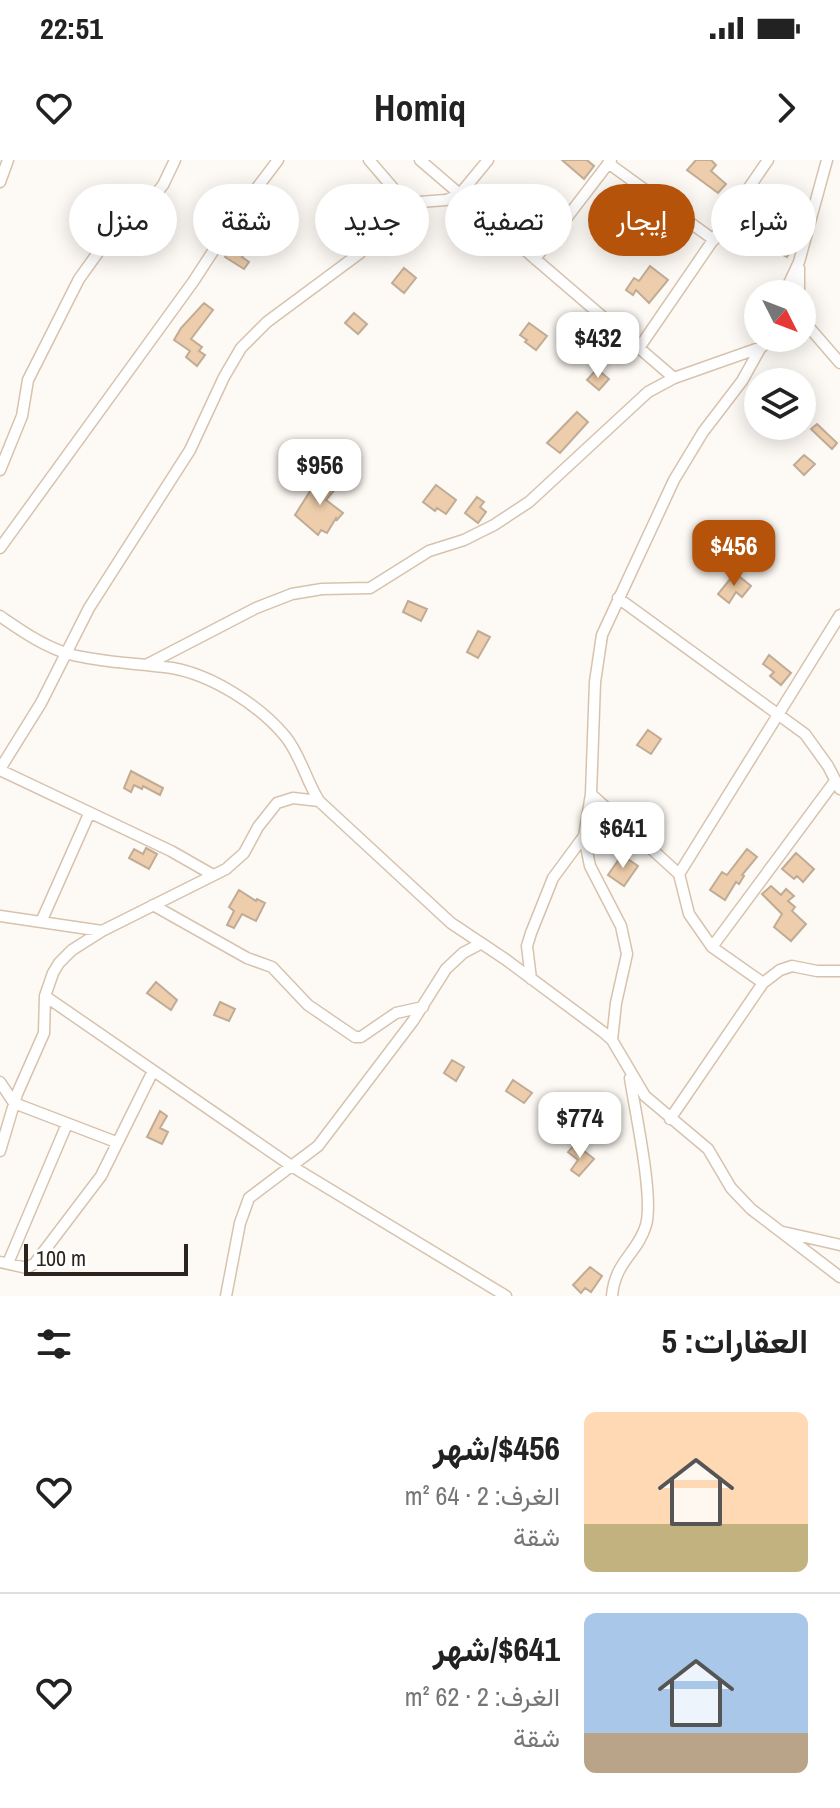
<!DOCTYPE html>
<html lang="ar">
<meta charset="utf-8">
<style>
:root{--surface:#fff;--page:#f6f6f6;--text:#222;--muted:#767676;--line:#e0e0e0;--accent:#b45309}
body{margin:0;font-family:"Archivo Narrow",Vazirmatn,sans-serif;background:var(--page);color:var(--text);direction:rtl;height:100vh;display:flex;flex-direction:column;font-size:30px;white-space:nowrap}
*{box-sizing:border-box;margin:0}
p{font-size:26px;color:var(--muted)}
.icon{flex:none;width:44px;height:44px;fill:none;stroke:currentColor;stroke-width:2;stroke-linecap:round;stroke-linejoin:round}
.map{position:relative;height:1136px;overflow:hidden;direction:ltr}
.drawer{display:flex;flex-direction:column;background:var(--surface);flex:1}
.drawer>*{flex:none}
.hud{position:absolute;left:24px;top:24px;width:792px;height:72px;direction:rtl;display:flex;gap:16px}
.needle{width:52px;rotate:132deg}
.buttons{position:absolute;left:744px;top:120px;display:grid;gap:16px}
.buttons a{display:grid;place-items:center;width:72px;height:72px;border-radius:50%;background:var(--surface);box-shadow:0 4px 20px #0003;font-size:40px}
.scale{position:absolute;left:24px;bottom:20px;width:164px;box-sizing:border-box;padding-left:8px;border:4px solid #2d251d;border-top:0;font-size:22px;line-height:28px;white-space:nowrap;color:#2d251d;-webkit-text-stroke:6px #fff;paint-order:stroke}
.price{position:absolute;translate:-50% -68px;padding:0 18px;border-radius:16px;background:#fff;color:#222;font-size:26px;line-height:52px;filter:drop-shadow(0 2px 4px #0008)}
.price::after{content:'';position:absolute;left:50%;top:48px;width:24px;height:18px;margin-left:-12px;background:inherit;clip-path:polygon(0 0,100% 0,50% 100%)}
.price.selected{background:var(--accent);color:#fff}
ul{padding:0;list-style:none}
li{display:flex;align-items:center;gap:24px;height:200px;padding:0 32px}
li+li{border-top:2px solid var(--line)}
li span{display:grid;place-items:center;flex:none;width:224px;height:160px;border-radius:12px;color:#555}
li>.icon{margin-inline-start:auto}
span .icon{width:96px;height:96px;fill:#fffc;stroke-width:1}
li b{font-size:34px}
h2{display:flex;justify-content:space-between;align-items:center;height:96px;padding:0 32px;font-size:34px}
.pill{padding:0 28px;border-radius:36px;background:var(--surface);box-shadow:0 4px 20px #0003;font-size:28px;line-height:72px}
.pill.selected{background:var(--accent);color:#fff}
.status{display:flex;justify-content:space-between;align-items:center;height:56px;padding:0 40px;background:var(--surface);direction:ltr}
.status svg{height:22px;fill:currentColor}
header{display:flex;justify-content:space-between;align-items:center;height:104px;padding:0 32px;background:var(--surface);font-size:36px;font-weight:700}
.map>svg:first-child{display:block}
</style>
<div class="status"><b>22:51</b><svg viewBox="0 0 49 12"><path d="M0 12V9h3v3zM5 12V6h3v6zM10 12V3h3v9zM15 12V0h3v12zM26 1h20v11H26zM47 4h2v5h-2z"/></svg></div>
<header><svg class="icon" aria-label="forward" viewBox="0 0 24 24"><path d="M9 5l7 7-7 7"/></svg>Homiq<svg class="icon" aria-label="heart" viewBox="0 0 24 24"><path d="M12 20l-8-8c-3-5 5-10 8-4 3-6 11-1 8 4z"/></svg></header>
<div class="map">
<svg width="840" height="1136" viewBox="0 0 840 1136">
<rect width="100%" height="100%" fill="#fdf9f4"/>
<path fill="#edcdab" stroke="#c0ac96" stroke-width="2" d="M562,0H587L594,6L584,19Z
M696,0H711L716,5L711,11L726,24L718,33L687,10Z
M777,72L795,81L787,97L769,88Z
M232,85L245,93L242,97L249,102L244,109L225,97Z
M650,106L668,120L649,143L636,130L633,135L626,130L634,118L639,121Z
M404,108L416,118L404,133L392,123Z
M204,143L213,150L191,179L202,187L199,191L205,195L197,206L186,197L190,191L174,180L181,168Z
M354,153L367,164L358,174L345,163Z
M529,163L547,176L536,190L525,182L527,180L520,175Z
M597,209L609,219L599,230L587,220Z
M577,252L588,262L560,293L547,283Z
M817,264L837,283L832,289L811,269Z
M804,295L815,304L804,315L794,305Z
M331,312L342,321L326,340L343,353L337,360L336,358L327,373L321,370L318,375L295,355L312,328L315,331Z
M436,325L456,340L446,354L437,348L435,351L423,342Z
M477,337L484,342L480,347L486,352L478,363L465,353Z
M735,413L751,426L742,437L736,432L729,443L718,434Z
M408,441L427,449L421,461L403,452Z
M478,471L490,477L478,498L467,492Z
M769,495L791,513L781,525L770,516L774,512L763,504Z
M648,570L661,579L651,594L637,585Z
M131,611L163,628L160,635L143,626L142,629L134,625L131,632L124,628Z
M146,688L157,694L149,709L129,698L134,689L143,694Z
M747,689L757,697L742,715L744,716L739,724L736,722L725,740L710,730L722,712L727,715Z
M796,693L814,709L803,722L797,716L794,719L782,709Z
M622,695L638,706L624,726L608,715Z
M771,726L781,735L786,729L794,736L788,741L795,747L792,751L806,764L791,781L774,767L782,754L762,734Z
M239,730L256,741L257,739L265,743L256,761L242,754L234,768L227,765L234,751L229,747Z
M156,822L177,840L171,850L147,833Z
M220,842L235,849L229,861L214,855Z
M452,900L464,907L456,921L444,913Z
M513,920L532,933L524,943L506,931Z
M160,951L167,956L160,968L168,972L162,984L147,977Z
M575,984L594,999L579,1016L571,1010L578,1000L568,992Z
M590,1107L602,1116L591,1132L585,1128L581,1133L573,1125Z"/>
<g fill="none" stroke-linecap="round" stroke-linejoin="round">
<g stroke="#d7c3ad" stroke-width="13">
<path id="minor" d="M369,0L406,43
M420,0L674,218
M608,3L714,80
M0,22L8,0
M535,99L611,0
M799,108V134
M784,134L799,102L827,0
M802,149L808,166L840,203
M639,188L768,0
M0,310L22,256L28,220L79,119L107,80L146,46L163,25L175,0
M0,388L193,122L238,53L278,0
M618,438L805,574L828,606L840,629
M0,456C22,471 43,486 69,494C103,503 137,503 172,508C212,515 259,545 285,576C300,594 306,620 319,641L451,763L505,799L603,872L612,880L645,936L708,989L731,1028L751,1049L840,1117
M148,504L256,448L292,434L322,429L370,428L429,391L464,380L494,365L529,342L648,232L674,218L762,187
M0,609L41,543L89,448L190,290L224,217L241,188L267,162L360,93L396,48L406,43L446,40L460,34L488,0
M0,610L171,691L213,715
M591,634L679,714L689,754L712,787L763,823
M679,714L840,455
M153,745L247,798L272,807L308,845L355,877H361L396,853L423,847
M0,756L102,771
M41,762L89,654
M712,787L835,621
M531,819L527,786L531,773L553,718L584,676
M45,836L293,1007L506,1136
M612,880L616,843L627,794L621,766L590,706L584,676L591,634L595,522L602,475L674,320L703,272L742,221L766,178
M0,922L14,943L116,982
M670,959L763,823L780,810L792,806L817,811H840
M0,991L17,934L44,873L45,836L53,813L59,803L72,790L102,771L226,709L244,693L258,667L277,643L293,638L319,641
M783,1072L840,1085
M0,1102L27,1108L35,1103L101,1016L153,911
M8,1103L67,964
M226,1136L240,1063L249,1038L318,986L413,861L446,809L463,793L480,784
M612,1136C615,1101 638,1093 646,1065C654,1037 635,951 630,918"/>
</g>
<use href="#minor" stroke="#fff" stroke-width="10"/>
</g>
</svg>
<div class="buttons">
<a><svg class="needle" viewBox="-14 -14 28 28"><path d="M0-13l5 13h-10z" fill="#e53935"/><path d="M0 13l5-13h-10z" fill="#767676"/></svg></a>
<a><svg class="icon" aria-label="layers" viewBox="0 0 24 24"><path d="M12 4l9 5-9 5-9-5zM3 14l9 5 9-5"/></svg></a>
</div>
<div class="scale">100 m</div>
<b class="price" style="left:598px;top:220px">$432</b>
<b class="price" style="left:320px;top:347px">$956</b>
<b class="price selected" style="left:734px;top:428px">$456</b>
<b class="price" style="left:623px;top:710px">$641</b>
<b class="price" style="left:580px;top:1000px">$774</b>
<div class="hud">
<a class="pill">شراء</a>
<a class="pill selected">إيجار</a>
<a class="pill">تصفية</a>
<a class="pill">جديد</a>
<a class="pill">شقة</a>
<a class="pill">منزل</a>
</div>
</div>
<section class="drawer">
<h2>العقارات: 5<svg class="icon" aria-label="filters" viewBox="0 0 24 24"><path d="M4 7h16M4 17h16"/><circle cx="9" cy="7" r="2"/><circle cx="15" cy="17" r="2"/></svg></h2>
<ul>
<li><span style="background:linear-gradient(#ffd9b3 70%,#c2b280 0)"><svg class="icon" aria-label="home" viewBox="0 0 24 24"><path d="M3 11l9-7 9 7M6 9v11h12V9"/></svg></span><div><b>$456/شهر</b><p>الغرف: 2 · 64 m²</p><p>شقة</p></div><svg class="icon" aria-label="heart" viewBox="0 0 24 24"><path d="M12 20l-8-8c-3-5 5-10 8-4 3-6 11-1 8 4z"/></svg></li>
<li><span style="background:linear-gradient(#a9c7e8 75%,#b9a48a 0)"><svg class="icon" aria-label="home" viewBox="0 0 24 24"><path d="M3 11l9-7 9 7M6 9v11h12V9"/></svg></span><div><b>$641/شهر</b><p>الغرف: 2 · 62 m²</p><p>شقة</p></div><svg class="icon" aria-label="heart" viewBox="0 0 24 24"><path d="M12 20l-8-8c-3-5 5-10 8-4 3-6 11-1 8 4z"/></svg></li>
</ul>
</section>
